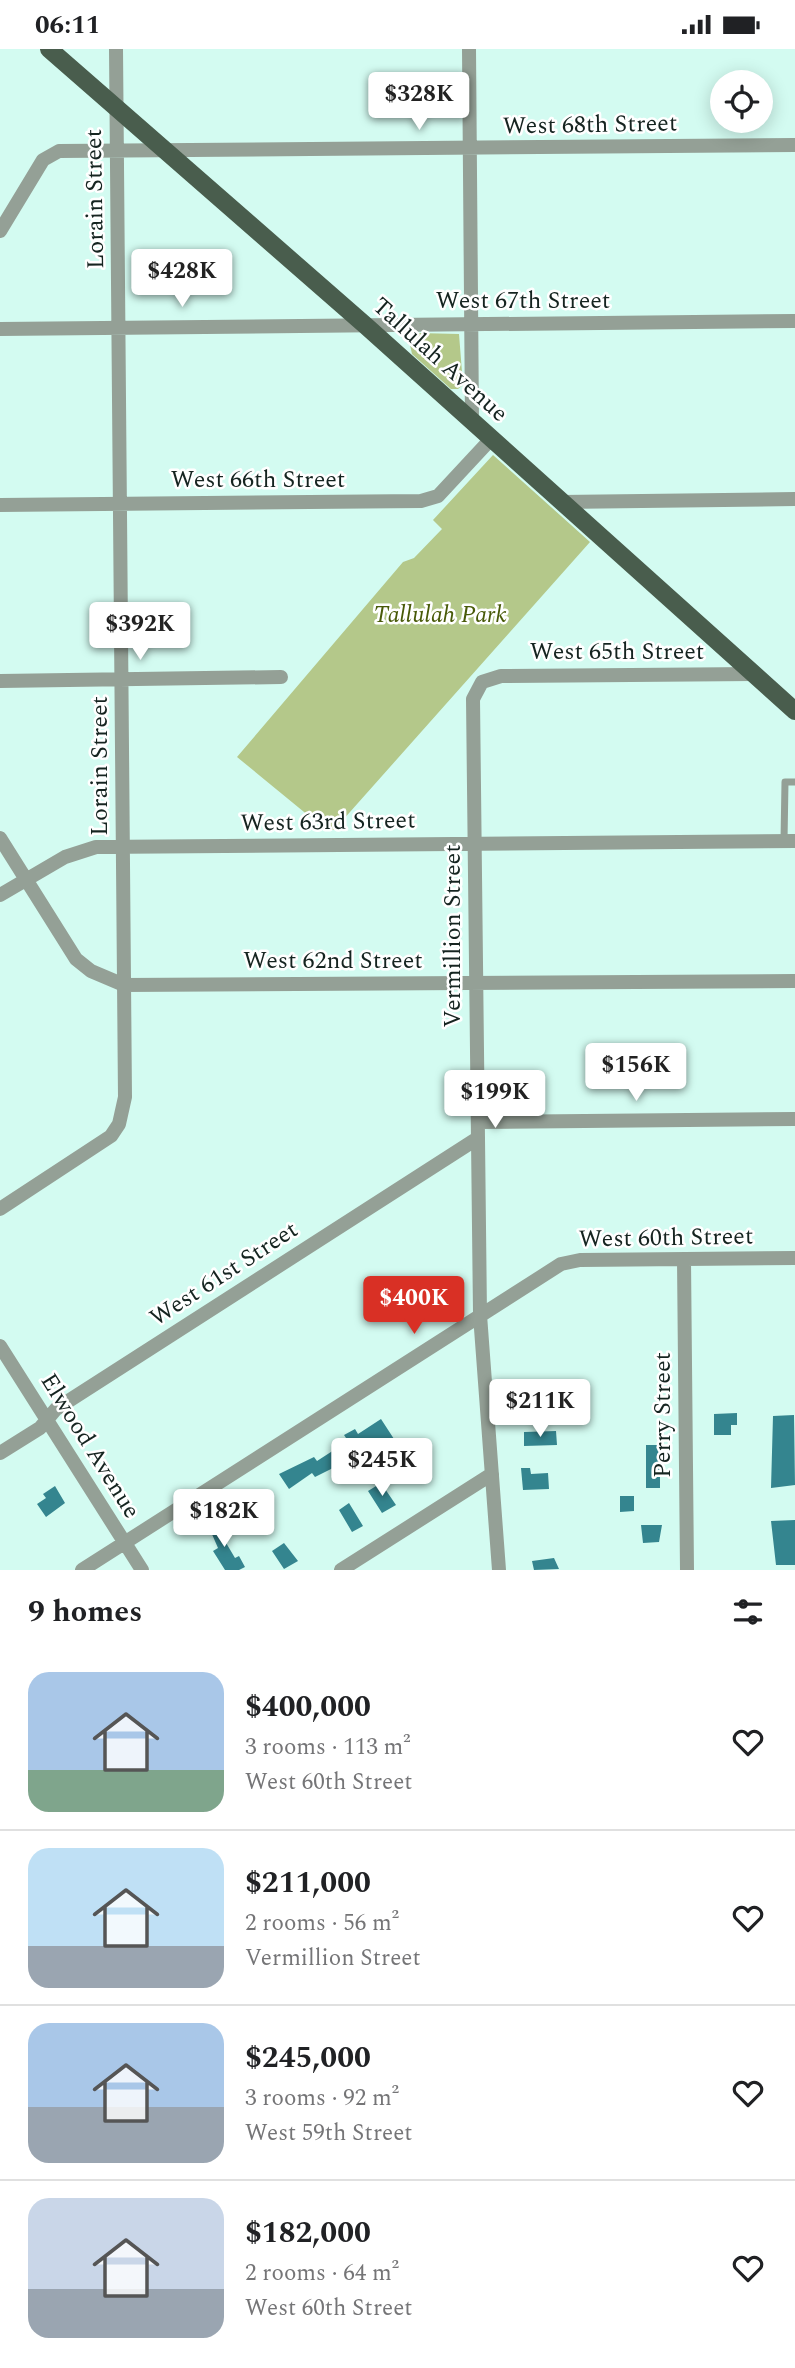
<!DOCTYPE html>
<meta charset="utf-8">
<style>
:root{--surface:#fff;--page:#f6f6f6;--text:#202124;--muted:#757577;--line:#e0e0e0;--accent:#d93025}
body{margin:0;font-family:Spectral,serif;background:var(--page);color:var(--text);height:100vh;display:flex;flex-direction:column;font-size:26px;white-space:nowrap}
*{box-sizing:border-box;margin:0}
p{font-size:23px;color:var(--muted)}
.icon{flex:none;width:38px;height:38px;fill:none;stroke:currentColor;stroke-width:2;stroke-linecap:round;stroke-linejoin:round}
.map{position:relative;height:1521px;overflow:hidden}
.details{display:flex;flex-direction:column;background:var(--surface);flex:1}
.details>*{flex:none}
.buttons{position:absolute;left:710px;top:21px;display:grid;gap:14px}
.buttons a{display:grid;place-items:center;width:63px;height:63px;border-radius:50%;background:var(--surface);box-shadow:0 4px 18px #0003;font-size:35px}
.price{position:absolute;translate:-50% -60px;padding:0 16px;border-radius:7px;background:#fff;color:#222;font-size:23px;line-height:46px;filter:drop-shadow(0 2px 4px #0008)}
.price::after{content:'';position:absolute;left:50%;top:42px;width:21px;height:16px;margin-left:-10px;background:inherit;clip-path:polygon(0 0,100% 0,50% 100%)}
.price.on{background:var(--accent);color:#fff}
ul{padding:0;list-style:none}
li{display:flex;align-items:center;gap:21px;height:175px;padding:0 28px}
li+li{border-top:2px solid var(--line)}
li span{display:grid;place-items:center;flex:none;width:196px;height:140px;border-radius:21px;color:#555}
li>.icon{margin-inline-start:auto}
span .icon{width:84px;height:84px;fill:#fffc;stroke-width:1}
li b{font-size:30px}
h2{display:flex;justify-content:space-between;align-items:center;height:84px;padding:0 28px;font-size:30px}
.status{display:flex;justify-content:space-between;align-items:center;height:49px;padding:0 35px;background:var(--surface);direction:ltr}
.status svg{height:19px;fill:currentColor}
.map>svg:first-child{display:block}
</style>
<div class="status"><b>06:11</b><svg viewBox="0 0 49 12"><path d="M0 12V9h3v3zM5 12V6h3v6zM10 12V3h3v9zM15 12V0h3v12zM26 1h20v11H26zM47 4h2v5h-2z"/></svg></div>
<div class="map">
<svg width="795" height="1521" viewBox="0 0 795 1521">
<rect width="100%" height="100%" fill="#d3fbf1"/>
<path fill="#b4c88a" d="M418,284L459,285L463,336L458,340H451L412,305L410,296Z
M493,406L590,493L334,781H326L237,708L403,513L414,509L442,480L433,471Z"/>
<path fill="#34858f" d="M737,1364V1376H731V1386H714V1365Z
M794,1366L795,1436L771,1439L773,1367Z
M381,1370L394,1390L381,1399L377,1392L333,1419L315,1428L312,1424L289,1440L279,1425L314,1408L317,1412L348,1392L344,1386L355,1380L358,1385Z
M556,1382L557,1396L524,1397V1383Z
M646,1396H660V1439H646Z
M521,1419H530L531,1425L548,1424L549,1440L523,1441Z
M381,1434L396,1456L382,1464L368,1442Z
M55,1437L65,1454L46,1468L37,1455L46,1449L43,1445Z
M620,1447H634V1462L620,1463Z
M349,1454L363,1477L352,1483L339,1461Z
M218,1471L225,1485L222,1487L235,1509L239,1507L245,1518L239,1521H225L213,1502L218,1499L208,1476Z
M795,1471V1516H776L771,1472Z
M641,1476H662L659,1493L643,1494Z
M284,1494L298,1512L284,1520L272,1502Z
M554,1509L559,1520L534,1521L532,1512Z"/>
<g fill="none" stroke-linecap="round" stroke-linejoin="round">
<path stroke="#94a096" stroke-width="7" d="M784,792L785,733H795"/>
<path stroke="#94a096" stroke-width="14" d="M469,0L472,372
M0,182L43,111L59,102L795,96
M0,280L795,272
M561,453L795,450
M0,456L421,452L438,447L491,390
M0,632L281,628
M0,789L76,910L91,922L124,936L795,932
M0,846L65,808L96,798L795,792
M478,1073L795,1070
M0,1160L111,1087L119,1075L125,1048L116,0
M684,1211L687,1521
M0,1297L142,1521
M0,1404L40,1379L56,1360L478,1089
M82,1521L561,1215L580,1211L795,1209
M341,1521L492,1425
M499,1521L480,1266L473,650L482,633L501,627L754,625"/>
<path stroke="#495d4d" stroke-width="18" d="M49,0L365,276L795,662"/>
</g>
<g text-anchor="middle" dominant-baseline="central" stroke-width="5" stroke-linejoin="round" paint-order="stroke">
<g font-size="24" fill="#152420" stroke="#fff">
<text transform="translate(590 76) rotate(-1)">West 68th Street</text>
<text transform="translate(95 150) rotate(-91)">Lorain Street</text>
<text x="523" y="252">West 67th Street</text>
<text transform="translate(440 311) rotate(42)">Tallulah Avenue</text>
<text x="258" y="431">West 66th Street</text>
<text x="617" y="603">West 65th Street</text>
<text transform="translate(100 717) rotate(-90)">Lorain Street</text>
<text transform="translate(328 773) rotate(-1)">West 63rd Street</text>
<text transform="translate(453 887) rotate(-90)">Vermillion Street</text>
<text x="333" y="912">West 62nd Street</text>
<text transform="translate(666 1189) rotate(-1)">West 60th Street</text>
<text transform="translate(224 1225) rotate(-33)">West 61st Street</text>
<text transform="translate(663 1366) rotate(-90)">Perry Street</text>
<text transform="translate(90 1397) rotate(58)">Elwood Avenue</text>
</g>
<g font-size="24" font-style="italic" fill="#485a08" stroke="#fff">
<text x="440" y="566">Tallulah Park</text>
</g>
</g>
</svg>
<div class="buttons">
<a><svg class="icon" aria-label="locate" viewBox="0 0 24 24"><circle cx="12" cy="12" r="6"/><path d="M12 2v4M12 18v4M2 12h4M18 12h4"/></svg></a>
</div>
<b class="price" style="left:419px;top:83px">$328K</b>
<b class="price" style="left:182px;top:260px">$428K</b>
<b class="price" style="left:140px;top:613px">$392K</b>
<b class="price" style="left:636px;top:1054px">$156K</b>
<b class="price" style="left:495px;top:1081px">$199K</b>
<b class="price on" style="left:414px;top:1287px">$400K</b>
<b class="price" style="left:540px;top:1390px">$211K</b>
<b class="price" style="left:382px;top:1449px">$245K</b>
<b class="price" style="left:224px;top:1500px">$182K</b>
</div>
<section class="details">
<h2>9 homes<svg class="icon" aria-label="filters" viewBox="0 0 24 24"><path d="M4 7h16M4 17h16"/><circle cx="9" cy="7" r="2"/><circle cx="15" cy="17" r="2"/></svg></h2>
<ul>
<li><span style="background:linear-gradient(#a9c7e8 70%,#7fa58c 0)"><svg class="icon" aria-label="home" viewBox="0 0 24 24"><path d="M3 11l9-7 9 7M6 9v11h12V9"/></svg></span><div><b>$400,000</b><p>3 rooms · 113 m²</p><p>West 60th Street</p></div><svg class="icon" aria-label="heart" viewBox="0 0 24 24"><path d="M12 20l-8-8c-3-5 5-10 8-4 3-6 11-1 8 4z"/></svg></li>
<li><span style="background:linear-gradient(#bfe0f5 70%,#9aa5b1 0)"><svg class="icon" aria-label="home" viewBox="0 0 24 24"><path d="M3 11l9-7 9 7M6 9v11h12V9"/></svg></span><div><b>$211,000</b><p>2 rooms · 56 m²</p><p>Vermillion Street</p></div><svg class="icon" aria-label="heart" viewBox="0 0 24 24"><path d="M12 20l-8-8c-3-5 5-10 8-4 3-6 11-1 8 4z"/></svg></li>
<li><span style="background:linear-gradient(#a9c7e8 60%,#9aa5b1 0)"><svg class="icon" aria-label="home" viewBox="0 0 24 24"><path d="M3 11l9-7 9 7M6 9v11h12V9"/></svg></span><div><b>$245,000</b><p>3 rooms · 92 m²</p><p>West 59th Street</p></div><svg class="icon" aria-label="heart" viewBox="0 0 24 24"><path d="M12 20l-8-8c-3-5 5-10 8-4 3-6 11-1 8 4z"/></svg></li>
<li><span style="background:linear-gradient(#c9d6e8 65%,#9aa5b1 0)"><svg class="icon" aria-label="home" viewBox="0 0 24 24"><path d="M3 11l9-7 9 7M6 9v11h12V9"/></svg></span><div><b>$182,000</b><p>2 rooms · 64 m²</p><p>West 60th Street</p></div><svg class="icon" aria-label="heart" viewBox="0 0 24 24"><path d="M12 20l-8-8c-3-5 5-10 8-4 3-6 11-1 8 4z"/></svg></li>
</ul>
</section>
